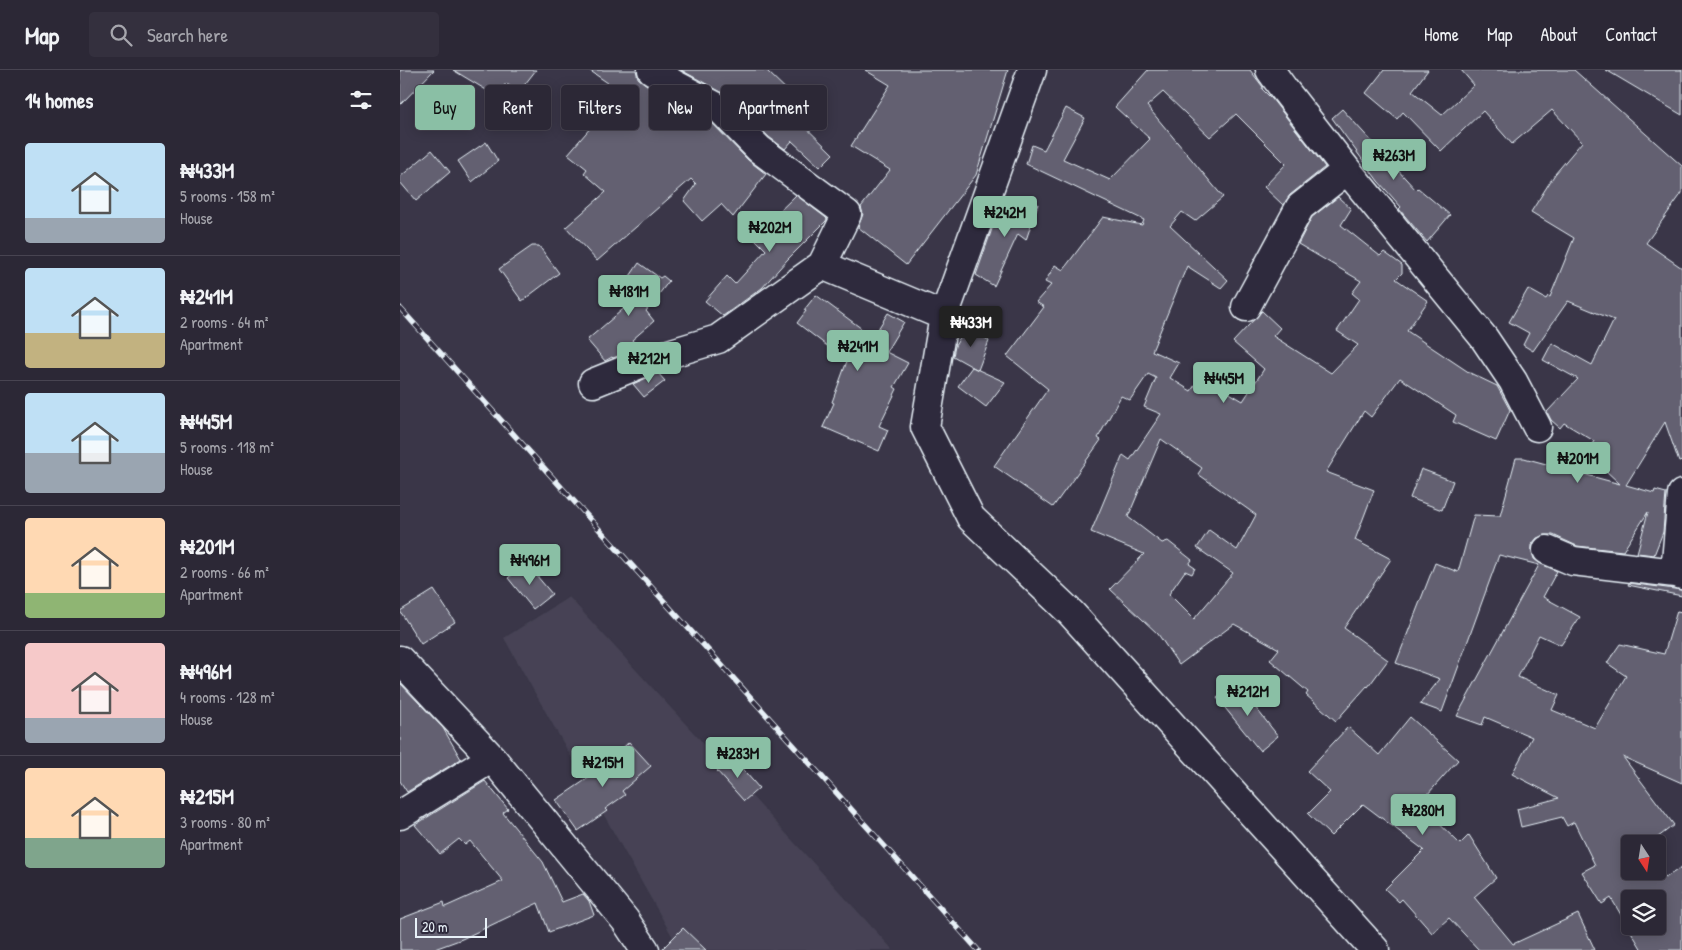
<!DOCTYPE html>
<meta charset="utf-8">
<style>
:root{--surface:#2c2836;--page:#34303e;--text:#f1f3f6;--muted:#a6a6ad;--line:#484451;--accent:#8abfa5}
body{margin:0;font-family:"Patrick Hand",sans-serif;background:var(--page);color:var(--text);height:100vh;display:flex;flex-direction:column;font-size:19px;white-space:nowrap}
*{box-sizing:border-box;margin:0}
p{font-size:16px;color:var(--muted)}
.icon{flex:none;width:28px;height:28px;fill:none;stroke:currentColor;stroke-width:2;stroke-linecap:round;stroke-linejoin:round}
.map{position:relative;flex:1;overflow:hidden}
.sheet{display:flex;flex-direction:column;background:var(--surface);width:400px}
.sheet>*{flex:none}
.hud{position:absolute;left:15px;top:15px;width:475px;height:45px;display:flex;gap:10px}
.needle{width:32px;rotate:168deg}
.controls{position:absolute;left:1221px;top:765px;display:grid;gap:10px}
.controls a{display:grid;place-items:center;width:45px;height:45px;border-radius:5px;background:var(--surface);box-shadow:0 2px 12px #0003,0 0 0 1px var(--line);font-size:25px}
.scale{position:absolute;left:15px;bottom:12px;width:72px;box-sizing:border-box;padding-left:5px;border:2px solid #e8f1f8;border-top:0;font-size:14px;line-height:18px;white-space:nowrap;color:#e8f1f8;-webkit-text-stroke:4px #2f2a3d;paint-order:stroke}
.price{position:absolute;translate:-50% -42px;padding:0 11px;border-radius:5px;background:var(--accent);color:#111;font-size:16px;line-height:32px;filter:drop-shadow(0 1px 2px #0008)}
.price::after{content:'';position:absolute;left:50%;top:30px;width:15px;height:11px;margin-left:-8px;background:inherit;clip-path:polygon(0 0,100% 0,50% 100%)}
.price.selected{background:#222;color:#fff}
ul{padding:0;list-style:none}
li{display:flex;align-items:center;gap:15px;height:125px;padding:0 25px}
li+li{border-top:1px solid var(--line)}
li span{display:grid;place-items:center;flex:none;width:140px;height:100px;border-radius:5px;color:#555}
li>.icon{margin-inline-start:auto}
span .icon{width:60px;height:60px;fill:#fffc;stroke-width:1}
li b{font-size:21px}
h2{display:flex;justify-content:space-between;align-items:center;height:60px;padding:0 25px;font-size:21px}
.tag{padding:0 18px;border-radius:5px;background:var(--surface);box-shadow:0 2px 12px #0003,0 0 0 1px var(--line);font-size:18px;line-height:45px}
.tag.selected{background:var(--accent);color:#111}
header{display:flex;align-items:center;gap:30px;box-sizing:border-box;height:70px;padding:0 25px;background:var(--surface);border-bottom:1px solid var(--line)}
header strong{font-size:24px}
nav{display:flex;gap:28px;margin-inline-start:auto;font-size:18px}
.search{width:350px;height:45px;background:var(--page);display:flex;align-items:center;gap:12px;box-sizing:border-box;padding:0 18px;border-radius:5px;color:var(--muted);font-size:19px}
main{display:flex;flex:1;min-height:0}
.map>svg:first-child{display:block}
</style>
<header>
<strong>Map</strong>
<div class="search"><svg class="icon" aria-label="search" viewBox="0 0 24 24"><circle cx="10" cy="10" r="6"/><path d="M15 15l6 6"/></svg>Search here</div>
<nav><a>Home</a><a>Map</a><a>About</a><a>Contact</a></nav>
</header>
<main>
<section class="sheet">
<h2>14 homes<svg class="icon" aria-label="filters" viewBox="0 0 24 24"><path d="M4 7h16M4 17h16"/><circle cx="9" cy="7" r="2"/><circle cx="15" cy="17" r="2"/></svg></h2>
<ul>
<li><span style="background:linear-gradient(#bfe0f5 75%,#9aa5b1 0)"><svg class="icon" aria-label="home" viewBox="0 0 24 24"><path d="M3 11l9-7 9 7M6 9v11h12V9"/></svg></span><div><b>₦433M</b><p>5 rooms · 158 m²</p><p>House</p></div></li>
<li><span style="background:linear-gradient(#bfe0f5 65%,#c2b280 0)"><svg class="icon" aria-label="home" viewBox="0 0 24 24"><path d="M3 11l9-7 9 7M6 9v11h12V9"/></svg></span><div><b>₦241M</b><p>2 rooms · 64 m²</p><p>Apartment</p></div></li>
<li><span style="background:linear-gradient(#bfe0f5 60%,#9aa5b1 0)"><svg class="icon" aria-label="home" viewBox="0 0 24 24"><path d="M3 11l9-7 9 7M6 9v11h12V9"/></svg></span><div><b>₦445M</b><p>5 rooms · 118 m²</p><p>House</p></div></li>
<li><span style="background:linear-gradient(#ffd9b3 75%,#8fb573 0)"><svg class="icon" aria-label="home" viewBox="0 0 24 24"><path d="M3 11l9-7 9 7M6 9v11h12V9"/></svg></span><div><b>₦201M</b><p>2 rooms · 66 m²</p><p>Apartment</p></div></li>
<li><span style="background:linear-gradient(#f6c9c9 75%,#9aa5b1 0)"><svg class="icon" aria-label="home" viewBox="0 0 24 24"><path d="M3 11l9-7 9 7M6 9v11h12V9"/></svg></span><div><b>₦496M</b><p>4 rooms · 128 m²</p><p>House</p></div></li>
<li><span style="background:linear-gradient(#ffd9b3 70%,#7fa58c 0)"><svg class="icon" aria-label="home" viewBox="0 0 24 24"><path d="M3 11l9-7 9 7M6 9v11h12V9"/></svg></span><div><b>₦215M</b><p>3 rooms · 80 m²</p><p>Apartment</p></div></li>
</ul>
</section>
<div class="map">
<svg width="1282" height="880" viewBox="0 0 1282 880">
<rect width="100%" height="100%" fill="#3a3648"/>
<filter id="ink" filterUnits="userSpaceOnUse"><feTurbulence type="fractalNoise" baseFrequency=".02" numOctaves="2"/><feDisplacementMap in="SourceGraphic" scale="10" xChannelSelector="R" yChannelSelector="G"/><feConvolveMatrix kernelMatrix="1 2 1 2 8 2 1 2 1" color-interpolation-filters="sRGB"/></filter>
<g filter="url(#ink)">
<path fill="#464354" d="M169,527L493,880H280L104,568Z"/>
<path fill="#636171" stroke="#e8f1f8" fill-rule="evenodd" d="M0,0H34L0,35Z
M53,0H136L118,23L106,13L98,27Z
M189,0H236L238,8L244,13L267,28L310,51L348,90L366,104L333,147L321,134L302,151L284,131L296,114L291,109L197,191L166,157L206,122L184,103L187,99L168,84L221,22Z
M281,0H366L397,30L388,40L433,84L420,97L392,71L385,79L369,67L330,27Z
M465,0H608L576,105L506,195L458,157L463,144L461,137L490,100L451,76L490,15Z
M748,0H850L863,17L862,19L872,29L925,97L890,125L883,135L864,117L886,94L836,44L810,67L763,22L747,36L823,127L795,151L782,142L770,156L828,210L821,218L787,196L752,281L779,293L770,308L791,321L801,306L843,331L864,299L833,272L862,241L880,258L873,266L931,303L958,275L937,261L959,229L952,223L961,211L898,174L912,147L938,127L951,139L941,155L980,186L984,182L1002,195V203L996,209L1028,231L1007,261L1070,303L1097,316L1110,340L1096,371L1053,352L1056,345L1000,308L971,347L964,341L926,402L974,420L955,470L991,489L944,558L988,590L968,617L967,616L936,651L906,625L908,622L870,590L879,579L834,554L779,595L758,564L710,519L744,484L691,462L723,385L730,390L761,344L744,337L756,308L748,304L730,330L721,326L698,368L701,370L653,437L594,396L648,319L607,286L644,237L636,232L651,215L645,212L655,195L663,200L703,147L742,155L744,150L626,94L632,75L644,80L666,38L685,48L663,89L710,110L750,69L715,37ZM761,369L802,398L798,404L856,445L837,480L809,460L797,478L833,503L794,549L769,524L785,501L792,504L795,498L789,494L792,490L768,471L762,473L728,447Z
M984,0H1028L1012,21L1042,45L1074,15L1061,0H1174L1282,96V123L1246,173L1282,198V391L1279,392L1265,352L1226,415L1254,423L1255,420L1266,423L1263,462L1254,485L1237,483L1248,442L1223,481L1177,476L1153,465H1145L1137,468L1132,474V482L1134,489L1141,494L1157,501L1143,527L1180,547L1161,575L1139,565L1118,607L1159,625L1152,640L1195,658L1226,606L1207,593L1220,574L1264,584L1277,541L1282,542V713L1223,687L1274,755L1249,774H1230V801H1258V794L1265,808L1282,797V880H1242L1211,828L1202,834L1182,802L1195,795L1174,752L1167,756L1162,747L1121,757L1117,739L1159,728L1112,704L1132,667L1085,647L1082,655L1057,646L1139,495L1099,485L1042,642L1020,634L1040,609L996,593L1035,493L1058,502L1074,445L1100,446L1116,388H1124L1220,414L1187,383L1194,371L1164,353L1160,358L1151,350L1147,342L1178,309L1143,290L1152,273L1192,295L1214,250L1168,231L1133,281L1123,275L1129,263L1109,252L1128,219L1146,229L1148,226L1150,227L1174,168L1131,142L1155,104L1182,72L1152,40L1112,74L1083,41L1041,81L1003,42L997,49L966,23ZM1230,829H1258V856H1230Z
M1206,0H1282V45Z
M942,39L1016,120L1018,118L1050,145L1027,172L999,139L1001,137L978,111L932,48Z
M86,72L98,91L72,112L58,91Z
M32,80L50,102L16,131L0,112V107Z
M396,125L425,147L427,149L426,151L387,190L362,218L323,246L305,231L327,206L335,214L366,180L353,167Z
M612,129L638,134L626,170L618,164L594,216L576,205L600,136L610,144Z
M132,176H139L159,203L122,231L99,199Z
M239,193L260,208L263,206L269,211L246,241L254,251L232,270L238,278L213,288L212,287L205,291L187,270L242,223L226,212Z
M416,225L473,267L488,243L504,252L486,282L508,293L494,317L497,319L479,356L488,360L479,381L423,357L434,333L432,332L447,291L397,253L406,241L404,240Z
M567,255L589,271L578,300L553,286L555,276Z
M572,297L605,312L586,337L558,316Z
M258,303L265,311L244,327L233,314Z
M1021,399L1053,411L1042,440L1010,428Z
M126,493L152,524L133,539L108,508Z
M1229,513L1282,520V526L1228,515Z
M34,520L55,552L21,574L0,541Z
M0,613L43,658L61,689L7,722L0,711Z
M836,613L878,666L860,681L817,628Z
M1010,647L1058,690L1019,734L1060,774L1069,765L1096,808L1074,827L1113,874L1178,844L1195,880H1079L1049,848L1032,863L1002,829L999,832L985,819L1024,780L963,734L931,766L908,744L930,722L907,701L948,657L979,685Z
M229,672L251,696L222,721L225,725L205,739L207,741L178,761L156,730L212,692L210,690Z
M333,688L359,718L344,731L317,701Z
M85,711L108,739L103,743L143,792L162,832L183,824L189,831L194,845L149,862L138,833L62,869L32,880H0V849L44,832L45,837L103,811L70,771L65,775L59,769L40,784L15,755Z
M283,858L306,880H261Z"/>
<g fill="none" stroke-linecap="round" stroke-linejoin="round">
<g stroke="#e8f1f8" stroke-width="31">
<path id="minor" d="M252,0L274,14L319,38L359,79L447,144L422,195
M632,0L544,246L525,357L571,448L671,543L975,880
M870,0L883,18L947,100L1084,268L1113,311L1137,357
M846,237L900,137L947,100
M193,313L255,288L318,269L422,195L544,246
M1282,424L1275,503L1282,505
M1147,480L1173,491L1275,503
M0,590L92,688L225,850L245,880
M0,745L92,688"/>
</g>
<use href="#minor" stroke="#2f2a3d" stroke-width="28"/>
<g stroke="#e8f1f8" stroke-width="5.5">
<path id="rail" d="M0,238L578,880"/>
</g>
<use href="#rail" stroke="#2f2a3d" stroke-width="4" stroke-dasharray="11" stroke-linecap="butt"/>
</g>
</g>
</svg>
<div class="controls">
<a><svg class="needle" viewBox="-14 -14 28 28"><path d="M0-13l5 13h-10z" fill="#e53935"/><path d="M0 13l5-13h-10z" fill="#a6a6ad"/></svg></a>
<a><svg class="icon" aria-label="layers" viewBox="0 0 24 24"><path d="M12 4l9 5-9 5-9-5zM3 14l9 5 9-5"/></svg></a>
</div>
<div class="scale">20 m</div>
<b class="price" style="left:994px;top:111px">₦263M</b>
<b class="price" style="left:605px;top:168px">₦242M</b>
<b class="price" style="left:370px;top:183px">₦202M</b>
<b class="price" style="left:229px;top:247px">₦181M</b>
<b class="price selected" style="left:571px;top:278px">₦433M</b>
<b class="price" style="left:458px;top:302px">₦241M</b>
<b class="price" style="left:249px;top:314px">₦212M</b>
<b class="price" style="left:824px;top:334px">₦445M</b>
<b class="price" style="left:1178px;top:414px">₦201M</b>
<b class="price" style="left:130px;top:516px">₦496M</b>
<b class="price" style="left:848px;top:647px">₦212M</b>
<b class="price" style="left:338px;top:709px">₦283M</b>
<b class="price" style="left:203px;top:718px">₦215M</b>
<b class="price" style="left:1023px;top:766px">₦280M</b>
<div class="hud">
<a class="tag selected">Buy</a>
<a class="tag">Rent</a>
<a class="tag">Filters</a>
<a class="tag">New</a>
<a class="tag">Apartment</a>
</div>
</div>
</main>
